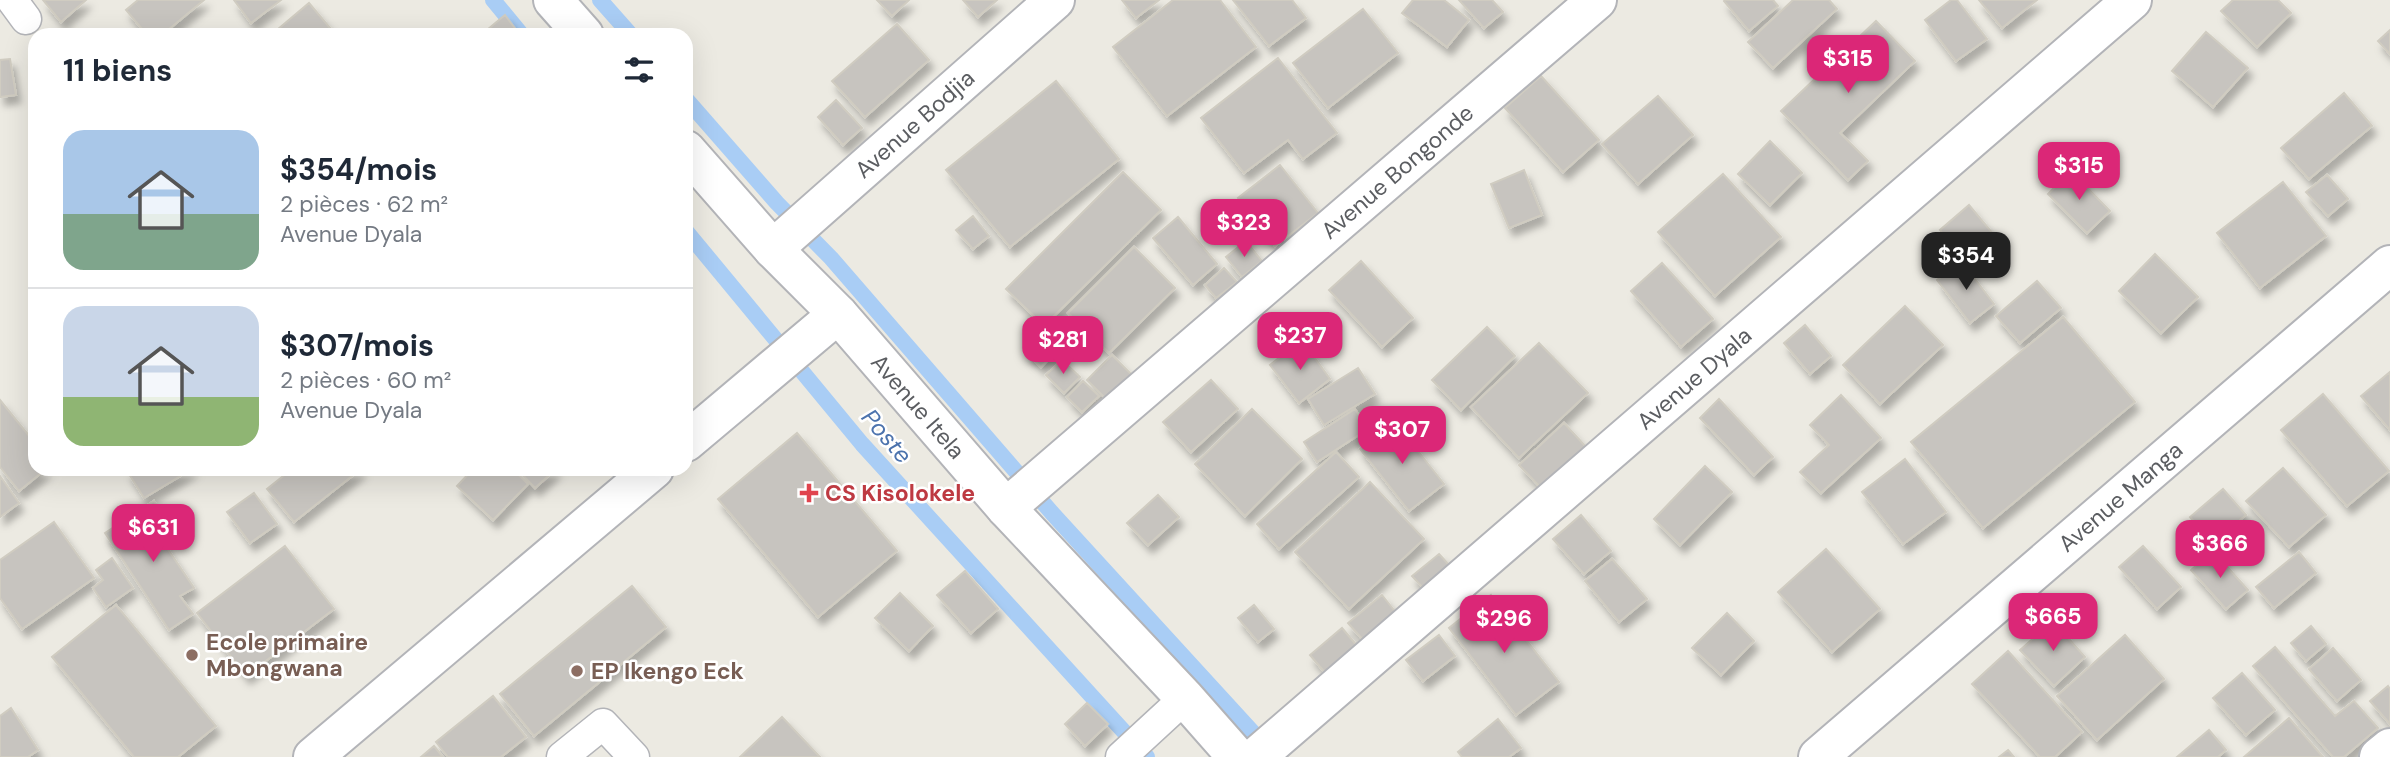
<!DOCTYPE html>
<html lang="fr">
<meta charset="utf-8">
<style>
:root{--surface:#fff;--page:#f2f2f3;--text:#1f2937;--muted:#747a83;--line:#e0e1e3;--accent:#db2777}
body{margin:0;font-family:"DM Sans",sans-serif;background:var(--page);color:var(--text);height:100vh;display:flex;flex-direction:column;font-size:26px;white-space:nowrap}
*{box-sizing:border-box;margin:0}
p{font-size:23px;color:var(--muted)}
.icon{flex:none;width:38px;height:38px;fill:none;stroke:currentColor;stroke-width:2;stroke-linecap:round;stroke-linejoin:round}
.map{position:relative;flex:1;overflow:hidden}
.drawer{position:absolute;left:28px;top:28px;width:665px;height:448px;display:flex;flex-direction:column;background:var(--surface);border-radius:21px;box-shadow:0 7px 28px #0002}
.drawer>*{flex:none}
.price{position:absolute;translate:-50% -60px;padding:0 16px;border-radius:14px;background:var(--accent);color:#fff;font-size:23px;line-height:46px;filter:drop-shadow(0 2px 4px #0008)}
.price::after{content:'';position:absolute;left:50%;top:42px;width:21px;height:16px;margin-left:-10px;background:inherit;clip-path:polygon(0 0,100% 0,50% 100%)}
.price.on{background:#222;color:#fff}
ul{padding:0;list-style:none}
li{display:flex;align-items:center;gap:21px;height:175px;padding:0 35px}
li+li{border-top:2px solid var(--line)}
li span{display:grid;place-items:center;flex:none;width:196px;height:140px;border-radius:21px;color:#555}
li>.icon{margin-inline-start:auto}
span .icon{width:84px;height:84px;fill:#fffc;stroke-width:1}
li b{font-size:30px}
h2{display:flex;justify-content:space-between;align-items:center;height:84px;padding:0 35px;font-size:30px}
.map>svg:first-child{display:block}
</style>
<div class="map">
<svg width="2390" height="757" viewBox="0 0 2390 757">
<defs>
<filter id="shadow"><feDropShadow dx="4.5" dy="8" stdDeviation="3.5" flood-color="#0004"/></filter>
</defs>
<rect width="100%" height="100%" fill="#eceae2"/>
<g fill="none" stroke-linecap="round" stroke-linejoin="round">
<path stroke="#a9cdf5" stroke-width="16" d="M493,0L522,35
M600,0L631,35
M686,99L777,203L831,258L1052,513L1268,749
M686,231L862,444L1147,757"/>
</g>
<path fill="#c7c4bf" stroke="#d0ccc1" stroke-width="2" filter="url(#shadow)" d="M43,0H86L61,22Z
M138,0H204L162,35H147L126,10Z
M234,0H281L251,23Z
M877,0H909L892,16Z
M963,0H997L978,17Z
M1122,0H1159L1136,18Z
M1173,0H1220L1256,47L1167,116L1113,47Z
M1233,0H1292L1306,18L1269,46Z
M1413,0H1444L1469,20L1447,47L1402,13Z
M1459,0H1492L1503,12L1484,28Z
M1725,0H1773L1778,6L1749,31L1724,1Z
M1793,0H1829L1837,9L1773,68L1748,42Z
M1951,0H1957L1987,39L1956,61L1925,20Z
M1979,0H2037L2002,28Z
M2233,0H2278L2291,13L2257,47L2221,11Z
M309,3L336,35H271Z
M1363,9L1398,53L1328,108L1293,63Z
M505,15L520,35H481Z
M1876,21L1915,61L1840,133L1868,161L1848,180L1781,111Z
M897,24L929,60L865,117L832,81Z
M2390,30V54L2378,41Z
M2206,32L2248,68L2213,107L2172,71Z
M1278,58L1337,133L1303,159L1288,140L1244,173L1201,118Z
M10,59L16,95L0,97V60Z
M1541,76L1599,140L1563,172L1505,108Z
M1056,81L1119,159L1010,247L946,170Z
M2344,93L2372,126L2309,179L2281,148Z
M1658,96L1693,135L1638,184L1602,144Z
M836,100L862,128L843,145L818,117Z
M1770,141L1802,173L1770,205L1738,174Z
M1280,165L1318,213L1275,246L1238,198Z
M1524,170L1542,215L1509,228L1491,184Z
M2071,171L2110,211L2087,233L2048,194Z
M1123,172L1161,210L1044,326L1006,289Z
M1723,174L1781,237L1715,296L1658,232Z
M2327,175L2348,199L2328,216L2306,192Z
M2283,182L2326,236L2260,288L2217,233Z
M1969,205L1995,236L1964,261L1940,230Z
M973,216L989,236L973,249L956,230Z
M1178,217L1217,264L1193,285L1153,238Z
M1246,241L1262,261L1242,277L1226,257Z
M1134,247L1175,288L1109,353L1068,313Z
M2155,254L2198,297L2161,333L2119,291Z
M1361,261L1413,318L1382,347L1329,290Z
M1962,262L1994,304L1970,323L1937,280Z
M1662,263L1713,319L1681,347L1631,291Z
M1224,268L1237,282L1216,298L1205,285Z
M2037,281L2061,308L2020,343L1996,316Z
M1905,306L1943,345L1880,404L1843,365Z
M2063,317L2135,402L1983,528L1911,442Z
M1805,325L1831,356L1810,374L1784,343Z
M1487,327L1515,356L1461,410L1432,380Z
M1040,338L1055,353L1041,367L1026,352Z
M1302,340L1330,379L1299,403L1270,365Z
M1539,343L1588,393L1519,458L1471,407Z
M35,346V371L31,347Z
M1112,355L1131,374L1106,399L1087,380Z
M1062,360L1080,377L1064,393L1046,375Z
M1358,368L1375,394L1324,425L1308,399Z
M2390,372V430L2361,396Z
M1211,380L1238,409L1191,452L1163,422Z
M1083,381L1099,396L1082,412L1067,397Z
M2323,394L2389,471L2347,506L2281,430Z
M1841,395L1881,438L1821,493L1800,472L1829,445L1810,425Z
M1719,399L1773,457L1754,475L1700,418Z
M0,400L35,443V469H46L19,491L0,467Z
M1252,409L1302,459L1245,516L1195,464Z
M1355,409L1368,429L1317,462L1304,442Z
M1395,422L1444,484L1409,511L1360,449Z
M1564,423L1587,448L1543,490L1519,465Z
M797,433L897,551L818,617L718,499Z
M1336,452L1359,477L1279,549L1257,524Z
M1905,459L1946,512L1903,544L1862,492Z
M1705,466L1732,492L1680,545L1654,519Z
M2283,468L2326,515L2289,547L2246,501Z
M131,469H192L144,498L127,471Z
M292,469H361L294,522L267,489Z
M473,469H513L528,484L493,520L457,486Z
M517,469H556L535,488Z
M0,476L19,503L0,517Z
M1370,482L1424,539L1349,609L1295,552Z
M2223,489L2246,515L2213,543L2190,517Z
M254,493L277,524L250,543L227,512Z
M1158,495L1179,517L1148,545L1127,523Z
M154,501L166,519L153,527L194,588L180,596L193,614L169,630L105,533Z
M1581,515L1611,551L1584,574L1553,539Z
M54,522L94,578L22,629L0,598V560Z
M285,546L334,609L246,676L197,613Z
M2143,546L2181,587L2157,609L2119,567Z
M1826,549L1880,609L1832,652L1778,592Z
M2213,551L2248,590L2226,609L2191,570Z
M2299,552L2316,573L2274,608L2256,587Z
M1439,554L1450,566L1423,588L1412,576Z
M112,558L133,588L106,607L93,588L103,580L96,570Z
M1612,559L1647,599L1619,622L1585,581Z
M965,571L998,609L971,633L937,595Z
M632,586L666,627L534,736L500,694Z
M900,593L933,626L909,651L875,618Z
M1382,595L1397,614L1364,641L1348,623Z
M1491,595L1559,682L1516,715L1449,628Z
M116,605L216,726L178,757H134L52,657Z
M1254,605L1274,629L1258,642L1238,618Z
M1727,613L1754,641L1721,675L1692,648Z
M2053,621L2085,657L2054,686L2020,650Z
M2311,626L2326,644L2306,661L2291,643Z
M1342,628L1359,648L1327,675L1310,655Z
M1439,635L1455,656L1423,681L1406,660Z
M2125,635L2164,679L2097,740L2057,696Z
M2275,647L2335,716L2354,701L2378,728L2344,757H2333L2253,666Z
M2333,648L2361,680L2337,701L2309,669Z
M2008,651L2082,732L2055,757H2040L1972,684Z
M2242,673L2275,710L2246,735L2213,698Z
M2388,686L2390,689V724L2370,701Z
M493,696L526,737L501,757H448L436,742Z
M1087,703L1108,724L1085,746L1065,724Z
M11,708L38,750L28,757H0V716Z
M782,717L820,757H740Z
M2289,718L2323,757H2244Z
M1498,719L1521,748L1509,757H1462L1458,752Z
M2209,730L2226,750L2218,757H2177Z
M434,746L443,757H421Z
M2008,750L2014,757H1999Z"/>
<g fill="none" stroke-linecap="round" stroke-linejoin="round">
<g stroke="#b3b4b8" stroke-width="33">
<path id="service" d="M12,0L26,19
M562,757L603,724L634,757
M1121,757L1185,698"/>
</g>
<g stroke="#b3b4b8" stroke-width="42">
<g id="minor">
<path id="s1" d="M773,249L1055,0"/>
<path d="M686,442L838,314"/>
<path id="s2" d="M1006,508L1597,0"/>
<path d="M313,757L654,469"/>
<path id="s3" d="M1256,757L2132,0"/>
<path id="s4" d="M1818,757L2390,265"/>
<path d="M2379,757L2390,748"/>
</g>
</g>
<g stroke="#b3b4b8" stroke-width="42">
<g id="tertiary">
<path d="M553,0L584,35"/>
<path id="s5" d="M686,150L773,249L838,314L1006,508L1185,698L1237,757"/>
</g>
</g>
<use href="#service" stroke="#fff" stroke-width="30"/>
<use href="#minor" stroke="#fff" stroke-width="38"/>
<use href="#tertiary" stroke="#fff" stroke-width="38"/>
</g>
<path fill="#e0444e" stroke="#fff" stroke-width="2.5" d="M805.5 482.5h7v7h7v7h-7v7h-7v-7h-7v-7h7z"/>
<g fill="#8d6e63" stroke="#fff" stroke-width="2.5">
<circle cx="192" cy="655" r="7"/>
<circle cx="577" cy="671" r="7"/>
</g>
<g text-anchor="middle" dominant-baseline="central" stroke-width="5" stroke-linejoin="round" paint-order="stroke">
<g font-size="23" fill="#5b5d61" stroke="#fff">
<text stroke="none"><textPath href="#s1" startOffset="189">Avenue Bodjia</textPath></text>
<text stroke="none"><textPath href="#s2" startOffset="516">Avenue Bongonde</textPath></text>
<text stroke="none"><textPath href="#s3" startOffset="579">Avenue Dyala</textPath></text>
<text stroke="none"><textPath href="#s5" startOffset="346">Avenue Itela</textPath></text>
<text stroke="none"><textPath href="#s4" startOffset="399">Avenue Manga</textPath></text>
</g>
<g font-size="23" font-weight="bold" fill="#be3a42" stroke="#fff" text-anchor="start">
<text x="825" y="493">CS Kisolokele</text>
</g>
<g font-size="23" font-weight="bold" fill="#785e54" stroke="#fff" text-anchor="start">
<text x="206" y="642">Ecole primaire<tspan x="206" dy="26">Mbongwana</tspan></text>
<text x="591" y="671">EP Ikengo Eck</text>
</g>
<g font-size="24" font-style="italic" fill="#4c73ad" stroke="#fff">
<text transform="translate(887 436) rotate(49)">Poste</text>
</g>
</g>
</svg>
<b class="price" style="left:1848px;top:95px">$315</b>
<b class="price" style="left:2079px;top:202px">$315</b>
<b class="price" style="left:1244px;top:259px">$323</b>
<b class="price on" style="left:1966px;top:292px">$354</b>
<b class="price" style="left:1300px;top:372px">$237</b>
<b class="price" style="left:1063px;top:376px">$281</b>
<b class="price" style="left:1402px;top:466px">$307</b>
<b class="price" style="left:153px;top:564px">$631</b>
<b class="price" style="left:2220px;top:580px">$366</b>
<b class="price" style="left:2053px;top:653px">$665</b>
<b class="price" style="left:1504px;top:655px">$296</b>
<section class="drawer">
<h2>11 biens<svg class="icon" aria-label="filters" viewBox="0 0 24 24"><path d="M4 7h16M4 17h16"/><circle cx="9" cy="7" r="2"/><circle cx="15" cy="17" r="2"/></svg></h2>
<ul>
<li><span style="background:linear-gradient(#a9c7e8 60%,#7fa58c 0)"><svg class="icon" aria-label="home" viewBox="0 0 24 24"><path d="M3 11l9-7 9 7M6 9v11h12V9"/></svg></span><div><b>$354/mois</b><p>2 pièces · 62 m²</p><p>Avenue Dyala</p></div></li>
<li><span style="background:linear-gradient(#c9d6e8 65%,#8fb573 0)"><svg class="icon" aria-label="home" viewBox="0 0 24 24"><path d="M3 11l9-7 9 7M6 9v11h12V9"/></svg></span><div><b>$307/mois</b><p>2 pièces · 60 m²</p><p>Avenue Dyala</p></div></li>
</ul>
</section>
</div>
